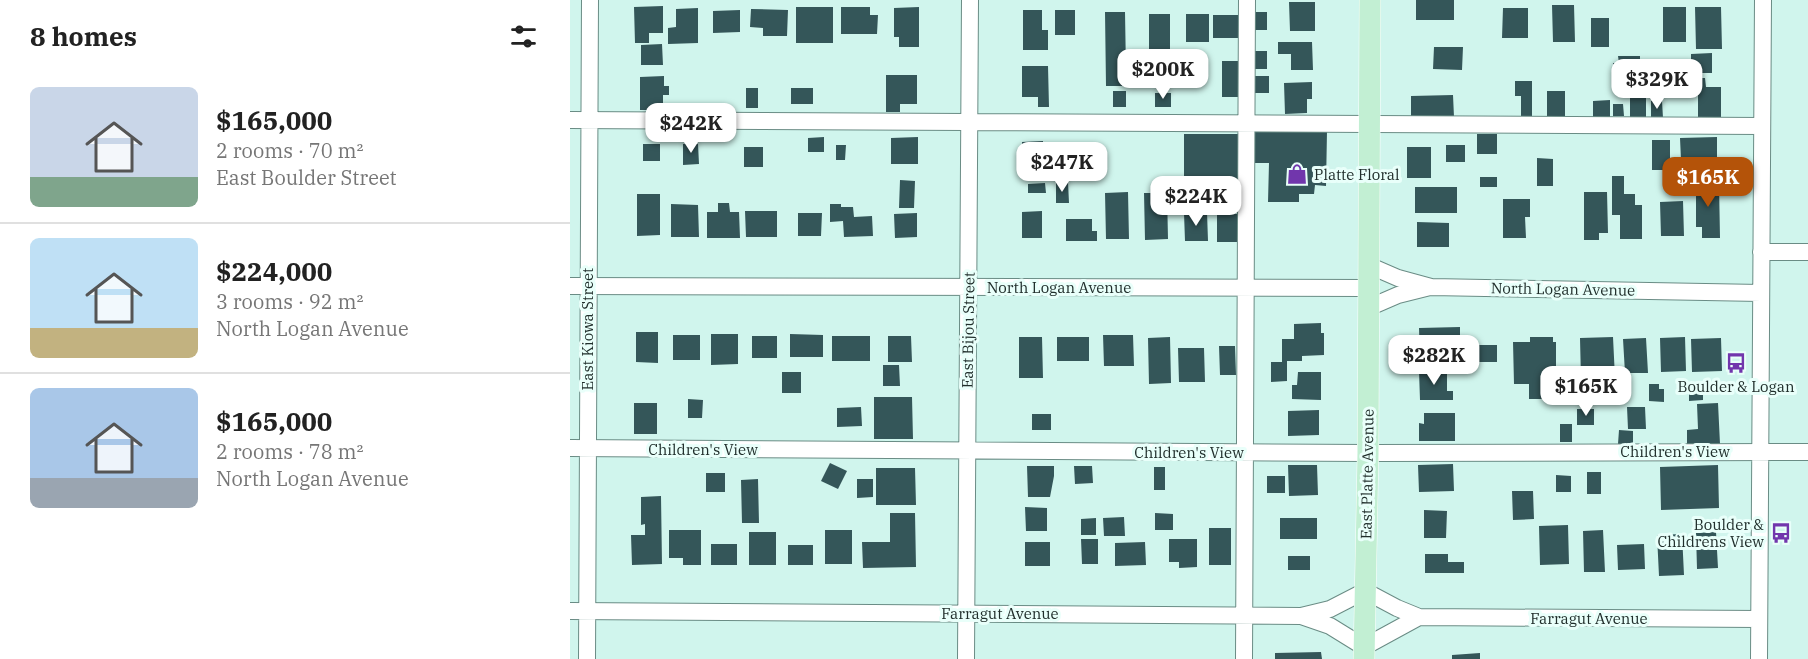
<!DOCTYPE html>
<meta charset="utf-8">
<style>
:root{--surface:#fff;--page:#f6f6f6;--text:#222;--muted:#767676;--line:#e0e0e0;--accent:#b45309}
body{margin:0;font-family:"IBM Plex Serif",serif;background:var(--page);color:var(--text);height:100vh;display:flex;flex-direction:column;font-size:22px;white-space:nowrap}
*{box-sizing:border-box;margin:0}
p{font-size:20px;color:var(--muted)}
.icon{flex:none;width:33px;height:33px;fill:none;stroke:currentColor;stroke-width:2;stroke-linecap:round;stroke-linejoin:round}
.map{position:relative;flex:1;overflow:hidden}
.details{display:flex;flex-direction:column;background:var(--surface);width:570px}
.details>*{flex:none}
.price{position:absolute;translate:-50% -51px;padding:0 14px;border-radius:12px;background:#fff;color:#222;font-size:20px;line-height:39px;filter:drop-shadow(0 2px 3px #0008)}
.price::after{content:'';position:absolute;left:50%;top:36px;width:18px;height:14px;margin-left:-9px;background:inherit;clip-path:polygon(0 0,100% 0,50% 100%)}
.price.current{background:var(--accent);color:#fff}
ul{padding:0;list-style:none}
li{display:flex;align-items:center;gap:18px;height:150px;padding:0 30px}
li+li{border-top:2px solid var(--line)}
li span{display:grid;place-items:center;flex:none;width:168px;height:120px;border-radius:9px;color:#555}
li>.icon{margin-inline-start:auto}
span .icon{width:72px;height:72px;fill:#fffc;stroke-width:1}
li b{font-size:26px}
h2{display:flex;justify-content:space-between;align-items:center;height:72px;padding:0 30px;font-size:26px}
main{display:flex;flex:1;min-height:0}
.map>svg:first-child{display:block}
</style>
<main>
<section class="details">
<h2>8 homes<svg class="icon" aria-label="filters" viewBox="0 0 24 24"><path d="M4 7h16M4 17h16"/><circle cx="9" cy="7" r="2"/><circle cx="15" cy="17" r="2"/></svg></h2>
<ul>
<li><span style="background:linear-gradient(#c9d6e8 75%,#7fa58c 0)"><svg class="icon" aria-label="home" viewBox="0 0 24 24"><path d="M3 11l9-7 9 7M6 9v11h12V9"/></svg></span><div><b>$165,000</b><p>2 rooms · 70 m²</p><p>East Boulder Street</p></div></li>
<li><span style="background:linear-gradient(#bfe0f5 75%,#c2b280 0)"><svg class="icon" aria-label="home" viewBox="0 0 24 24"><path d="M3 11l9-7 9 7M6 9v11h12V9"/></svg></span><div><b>$224,000</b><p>3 rooms · 92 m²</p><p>North Logan Avenue</p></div></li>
<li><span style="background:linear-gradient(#a9c7e8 75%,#9aa5b1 0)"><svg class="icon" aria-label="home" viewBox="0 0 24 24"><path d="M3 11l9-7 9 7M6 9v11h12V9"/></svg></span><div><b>$165,000</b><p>2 rooms · 78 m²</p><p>North Logan Avenue</p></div></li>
</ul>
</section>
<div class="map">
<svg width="1238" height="659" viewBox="0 0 1238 659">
<rect width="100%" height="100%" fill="#d0f5ed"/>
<path fill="#345659" d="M846,0H884V20H846Z
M719,2H745V31H720Z
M982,5H1004L1005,42H983Z
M93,6V33H79V43H65L64,7Z
M226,7H263V43H226Z
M271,7H300V15H308L307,34H271Z
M349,7V47H329V37H324V8Z
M1093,7H1116V42H1093Z
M1125,7H1151L1152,49H1126Z
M128,8V43L98,44V28L106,27V9Z
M933,8H958V38H932Z
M181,9L218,10L217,36H193V28L180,27Z
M170,10V32L143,33V11Z
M453,10H472V30H478V50H453Z
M485,10H505V35H485Z
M535,12H555L556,71H552V86H536Z
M685,12H697V30H685Z
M579,14H600V71H579Z
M616,14H639V42H616Z
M643,15H670V38H643Z
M1021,18H1039V47H1021Z
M708,42H742L743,70H721V54H708Z
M92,44L93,65H71V45Z
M864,47H893L892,70L863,69Z
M685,51H697V69H685Z
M1142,53V73H1121V54Z
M1048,56H1070V71L1060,70V86H1043V63H1049Z
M652,61H669V97H652Z
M452,66H478L479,107H468V97H452Z
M316,75H347V104H330V112H316Z
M94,76V86H99V95H93V110H70V77Z
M685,76H699V93H685Z
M1120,78H1135L1136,87H1151V117L1128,118V87H1121Z
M945,81H962V117H951V96H945Z
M742,82V99H737V113L715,114L714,83Z
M176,88H188V108H176Z
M221,88H243V104H221Z
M543,91H556V107H543Z
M977,91H995V117H977Z
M1060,91H1076V118H1060Z
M585,93H601V107H585Z
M883,95L884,117L841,118V96Z
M1040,100V117H1023V101Z
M1081,101H1092L1093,118H1081Z
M1043,104H1053L1054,116H1043Z
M681,130L757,131L756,186L745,185L744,194H729V202H698L699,163H681Z
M614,134H669V181H614Z
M907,134H927V154H907Z
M254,137V152H238V138Z
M348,137V164H321V138Z
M1147,137V159L1111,160L1110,138Z
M1082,140H1100V170H1082Z
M473,141V161H452V142Z
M73,144H90V161H73Z
M113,144H128L129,164L113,165Z
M266,145H276L275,160H266Z
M876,145H895V162H876Z
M174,147H193V167H174Z
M837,147H861V178H837Z
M967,158L983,159V186H967Z
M1126,175H1136V184L1149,183L1150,238H1132V227H1126Z
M1042,176H1054V194H1065V205H1072V239H1050V215H1042Z
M910,177H927V187H910Z
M330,180L345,181L344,208H329Z
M486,182H498L499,203H486Z
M475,183L476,193H458V184Z
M845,187H887V213H845Z
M558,192L559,239H536L535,193Z
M1014,192H1037L1038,233H1029V240H1014Z
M574,193H597L598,239L575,240Z
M67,194H90V235L67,236Z
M933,199H960V217H955L956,238H933Z
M1113,201L1114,236H1091L1090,202Z
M148,203H159L160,212H169L170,238H137V212H148Z
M101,204L128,205L129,237H101Z
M260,204H271V207H283L284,217L302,216L303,236L274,237L273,221L260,222Z
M175,211H207V237H176Z
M472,211V238H452V212Z
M637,212L638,241H615L614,213Z
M228,213H252L251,236H228Z
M347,213V237L325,238L324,214Z
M647,214H669L668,242H647Z
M496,219H522V231H527V241H496Z
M847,222L879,223V247H847Z
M751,323V333H754V355L732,356V361H717V381L701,382V362H712V339H724V324Z
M890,327V359L850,360L849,328Z
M66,332H88V363L66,362Z
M141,334H168V364L141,365Z
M220,334L253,335V357H220Z
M103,335H130V360H103Z
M533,335H563L564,366H534Z
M182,336H207V358H182Z
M262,336H300V361H262Z
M318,336H341L342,362H318Z
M449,337H472L473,378H449Z
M487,337H519V361H487Z
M600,337L601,383L579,384L578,338Z
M960,337H983V342H986V372L997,371V396L986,397V399H959V384H944L943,342H960Z
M1043,337L1045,378L1011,380L1010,338Z
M1115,337L1116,371L1091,372L1090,338Z
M1076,338L1078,373H1055L1053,339Z
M1151,338L1152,371L1122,372L1121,339Z
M909,345H927V362H909Z
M649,346H665L666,375H650Z
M608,348H634L635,382H609Z
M313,365H329L330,386H313Z
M877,370V391H883V400H850L849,371Z
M212,372H231V393H212Z
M728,372H751V400L722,399V385H727Z
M1079,384H1089V389H1094V402L1079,401Z
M1133,388V400L1119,401V389Z
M304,397H342L343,439H304Z
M118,399L133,400L132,418H118Z
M64,403H87V434H64Z
M1148,403L1150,444L1117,445V430L1128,429L1127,404Z
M291,407L292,426L267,427V408Z
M1057,407H1075L1076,429H1058Z
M1007,409H1024V425H1007Z
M749,410V435L718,436V411Z
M854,413H885V441H849V423L854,424Z
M462,414H481V430H462Z
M990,424H1002V442H990Z
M1049,430L1063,431V444H1048Z
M260,463L277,471L268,489L251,481Z
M883,464L884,491L849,492L848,465Z
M718,465H747L748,495L719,496Z
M1148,465L1149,508L1091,510L1090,467Z
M457,466H484V476L480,497H458Z
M504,466H522L523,483L505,484Z
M584,467H595V490H584Z
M306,468H345L346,505H306Z
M1017,472H1031V494H1017Z
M136,473H155V492H136Z
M986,475L1001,476V492H986Z
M697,476H715V493H697Z
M188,479L189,523H172L171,480Z
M287,479H303V497L287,498Z
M942,491H963L964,519L943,520Z
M91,496L92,564L62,565L61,535H75V524L71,525V497Z
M455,507L477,508V531H456Z
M854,510L877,511L876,538H854Z
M320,513H345L346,567L293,568L292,542H320Z
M585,513L603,514V530H585Z
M554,517L555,536H534L533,518Z
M526,518V535H511V519Z
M710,518H747V539H710Z
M998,525L999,564L970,565L969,526Z
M639,528H661V565H639Z
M99,530H131V565H113V558H99Z
M255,530H282V564H255Z
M1033,530L1035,572H1014L1013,531Z
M179,532H206V565H179Z
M1146,532L1148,568L1127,569L1126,533Z
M1112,534L1114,575L1089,576L1087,535Z
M511,539H528V564H512Z
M599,539H627V567L609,568V562H599Z
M455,542H480V566H455Z
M575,542L576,565L545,566V543Z
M141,544H167V565H141Z
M1074,544L1075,569L1048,570L1047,545Z
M218,545H243V565H218Z
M855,554H878V562H894V573H855Z
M718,556H740V570H718Z
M751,652L752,659H705V653Z
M910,653V659H882V655Z"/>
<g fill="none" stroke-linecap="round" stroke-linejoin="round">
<g stroke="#6a8c85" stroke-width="18">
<path id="minor" d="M0,120L1192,126
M1191,252H1238
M798,265L828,278L861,287L1191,293
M0,286L798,288
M798,308L828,295L860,287
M0,448L798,453L1238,452
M0,611L731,616L760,609L795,591L827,608L849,617L1189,619
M731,616L760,626L794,647L849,617
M17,659L20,0
M396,659L400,0
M674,659L677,0
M1189,659L1193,0"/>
</g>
<g stroke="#fff" stroke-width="22">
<path id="major" d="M794,659L798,453L800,0"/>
</g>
<use href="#minor" stroke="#fff" stroke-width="16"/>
<use href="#major" stroke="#c2efd3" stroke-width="21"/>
</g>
<defs>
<g id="shop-bare" transform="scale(1.62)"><path d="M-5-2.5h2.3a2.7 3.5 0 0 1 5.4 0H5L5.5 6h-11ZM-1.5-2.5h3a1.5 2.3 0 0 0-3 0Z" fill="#7136ac" stroke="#e9fffa" stroke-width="2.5" paint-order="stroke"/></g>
<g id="bus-bare" transform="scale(1.62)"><path d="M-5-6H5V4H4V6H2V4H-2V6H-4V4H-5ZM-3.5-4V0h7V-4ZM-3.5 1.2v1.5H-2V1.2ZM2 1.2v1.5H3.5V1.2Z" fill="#7136ac" stroke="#e9fffa" stroke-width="2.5" paint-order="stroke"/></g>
</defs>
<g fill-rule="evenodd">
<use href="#shop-bare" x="727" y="174"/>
<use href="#bus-bare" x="1166" y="363"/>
<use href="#bus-bare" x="1211" y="533"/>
</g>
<g text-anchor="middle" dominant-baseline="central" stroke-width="6" stroke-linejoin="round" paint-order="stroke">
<g font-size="15" fill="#202e2b" stroke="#e9fffa" text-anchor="start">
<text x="744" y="174">Platte Floral</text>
<text x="1166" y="386" text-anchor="middle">Boulder &amp; Logan</text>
<text x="1194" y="524" text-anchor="end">Boulder &amp;<tspan x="1194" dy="17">Childrens View</tspan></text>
</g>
<g font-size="15" fill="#202e2b" stroke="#e9fffa">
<text x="489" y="287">North Logan Avenue</text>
<text transform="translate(993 289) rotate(1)">North Logan Avenue</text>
<text transform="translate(17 329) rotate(-90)">East Kiowa Street</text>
<text transform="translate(398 330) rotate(-89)">East Bijou Street</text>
<text x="133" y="449">Children's View</text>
<text x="1105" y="451">Children's View</text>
<text x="619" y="452">Children's View</text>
<text transform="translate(797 474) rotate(-89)">East Platte Avenue</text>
<text x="430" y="613">Farragut Avenue</text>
<text x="1019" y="618">Farragut Avenue</text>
</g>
</g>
</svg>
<b class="price" style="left:593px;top:100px">$200K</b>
<b class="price" style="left:1087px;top:110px">$329K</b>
<b class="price" style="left:121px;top:154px">$242K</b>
<b class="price" style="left:492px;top:193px">$247K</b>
<b class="price current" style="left:1138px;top:208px">$165K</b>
<b class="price" style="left:626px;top:227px">$224K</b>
<b class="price" style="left:864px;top:386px">$282K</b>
<b class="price" style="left:1016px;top:417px">$165K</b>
</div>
</main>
